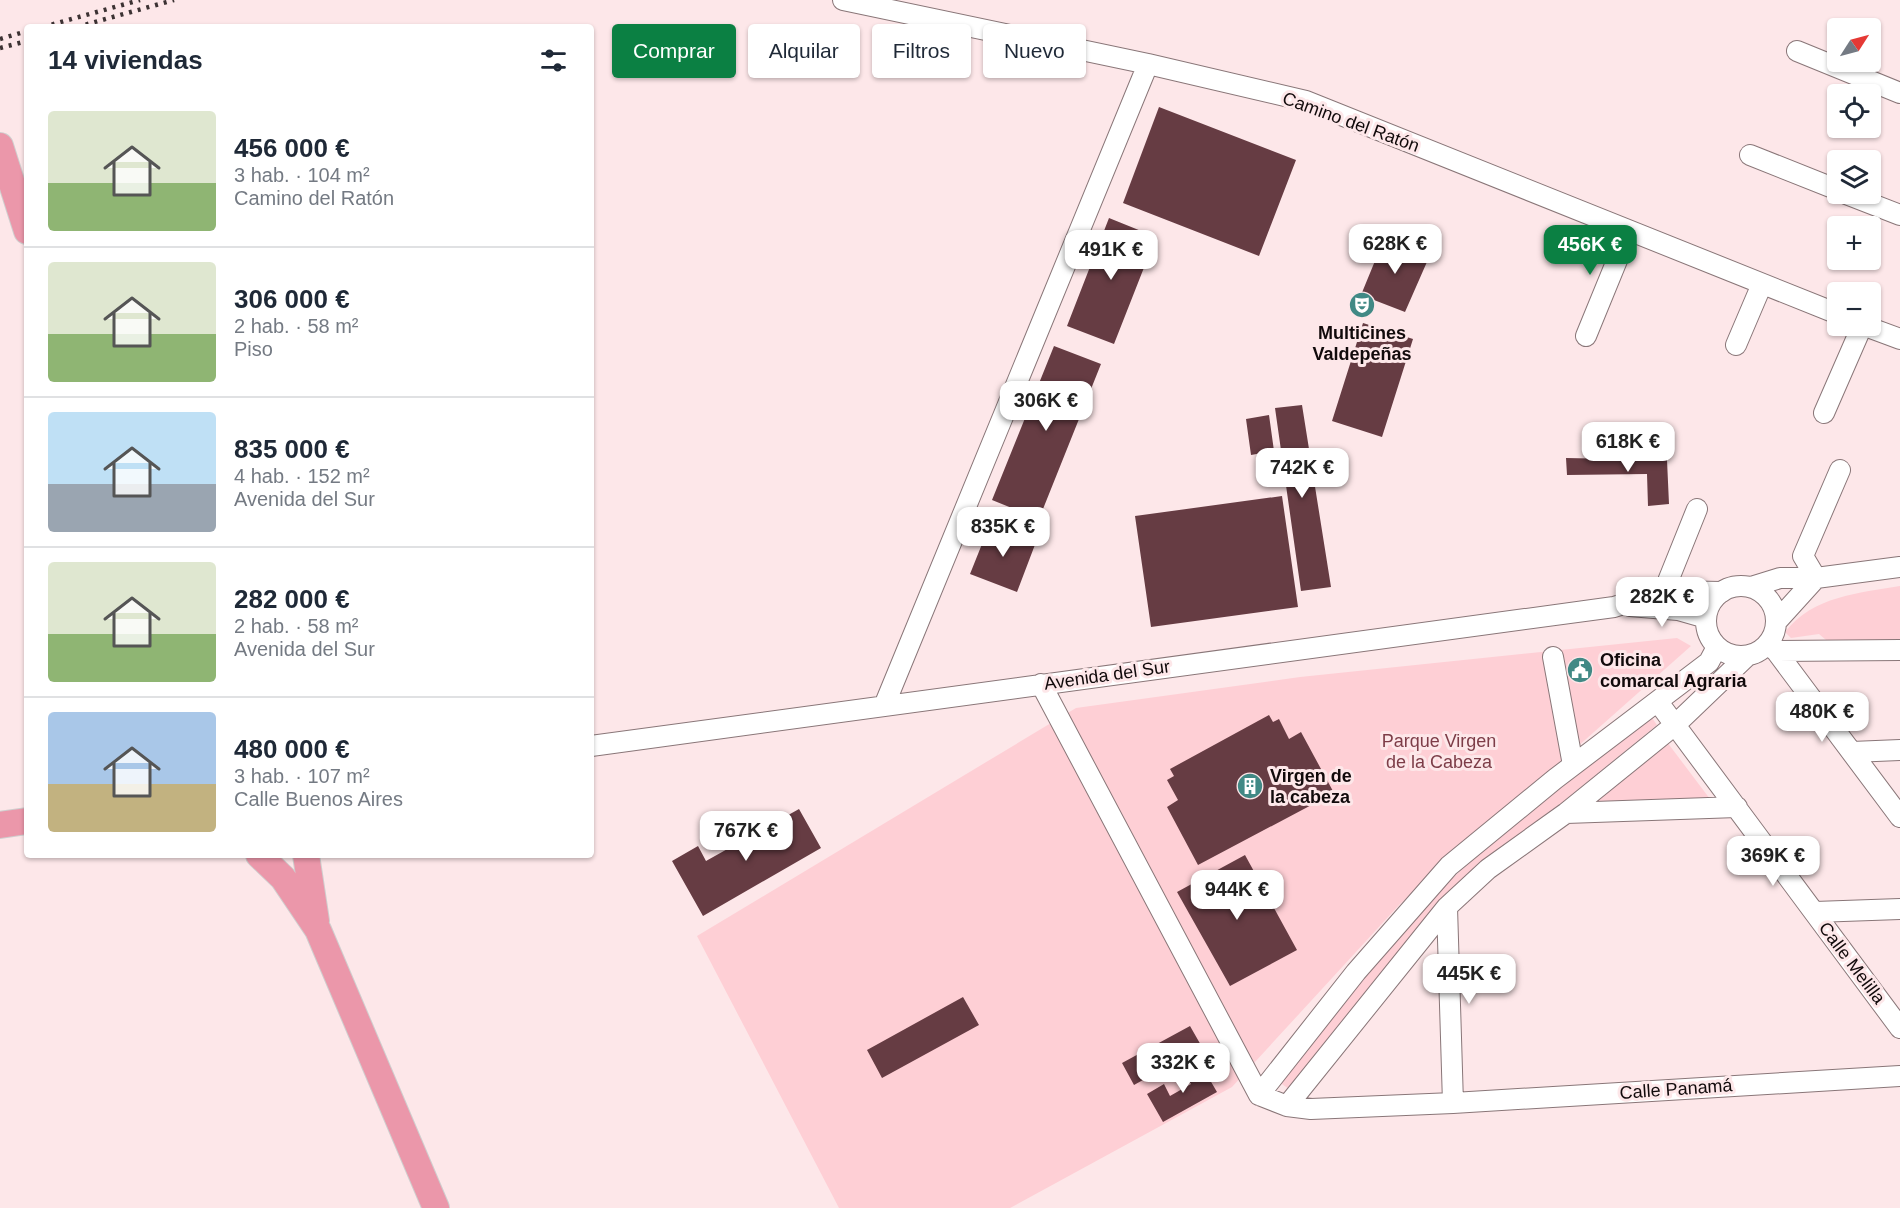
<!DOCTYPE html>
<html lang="es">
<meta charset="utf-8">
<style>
:root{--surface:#fff;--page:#f2f2f3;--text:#1f2937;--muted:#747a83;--line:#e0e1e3;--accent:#0b8043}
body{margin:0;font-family:Arial,sans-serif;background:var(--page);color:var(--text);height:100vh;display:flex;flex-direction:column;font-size:22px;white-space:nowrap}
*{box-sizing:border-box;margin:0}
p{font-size:20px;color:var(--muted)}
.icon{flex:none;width:33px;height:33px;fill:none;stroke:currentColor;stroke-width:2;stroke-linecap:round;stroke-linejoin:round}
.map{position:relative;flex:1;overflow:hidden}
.details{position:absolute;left:24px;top:24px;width:570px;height:834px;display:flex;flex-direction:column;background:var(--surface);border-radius:6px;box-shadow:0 2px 4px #0004}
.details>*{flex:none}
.banner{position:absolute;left:612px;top:24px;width:570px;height:54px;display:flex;gap:12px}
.needle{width:39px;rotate:54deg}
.fabs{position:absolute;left:1827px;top:18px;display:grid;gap:12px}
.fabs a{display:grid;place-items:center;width:54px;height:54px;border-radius:6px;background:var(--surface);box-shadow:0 2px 4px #0004;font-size:30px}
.price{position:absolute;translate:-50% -51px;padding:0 14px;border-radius:12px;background:#fff;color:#222;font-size:20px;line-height:39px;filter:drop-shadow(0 2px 3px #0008)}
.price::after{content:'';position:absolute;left:50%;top:36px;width:18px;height:14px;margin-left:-9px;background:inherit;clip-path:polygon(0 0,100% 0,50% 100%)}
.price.current{background:var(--accent);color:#fff}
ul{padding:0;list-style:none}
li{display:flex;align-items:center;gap:18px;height:150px;padding:0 24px}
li+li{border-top:2px solid var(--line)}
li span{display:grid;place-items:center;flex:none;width:168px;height:120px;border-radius:6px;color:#555}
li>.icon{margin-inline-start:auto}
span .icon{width:72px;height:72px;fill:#fffc;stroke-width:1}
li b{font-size:26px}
h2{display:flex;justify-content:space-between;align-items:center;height:72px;padding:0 24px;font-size:26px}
.tag{padding:0 21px;border-radius:6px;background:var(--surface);box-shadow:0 2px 4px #0004;font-size:21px;line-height:54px}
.tag.current{background:var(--accent);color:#fff}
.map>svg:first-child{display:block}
</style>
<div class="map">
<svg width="1900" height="1208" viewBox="0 0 1900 1208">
<rect width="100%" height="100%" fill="#fde7e9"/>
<path fill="#fecfd5" d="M1900,586V650L1832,645L1819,634L1791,638L1785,632C1813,596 1859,593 1900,586Z
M1677,638L1691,646L1400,904L1232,1087L1010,1208H839L697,936L1076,708L1300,677Z
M1650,715L1657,725L1462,884L1397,953L1289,1089L1279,1082L1345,999L1446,884L1495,840Z
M1667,742L1710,799L1589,803Z"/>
<path fill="#663c43" d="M1159,107L1296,160L1259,256L1123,203Z
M1109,218L1156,237L1114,344L1067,326Z
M1384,239L1430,255L1405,312L1361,295Z
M1363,323L1413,339L1382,437L1332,421Z
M1054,346L1101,364L1039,519L992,500Z
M1302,405L1331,587L1301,591L1275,408Z
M1269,415L1274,451L1251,455L1246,419Z
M1566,458L1667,460L1669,504L1648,506L1647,474L1567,475Z
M1282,496L1298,607L1151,627L1135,516Z
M990,524L1036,542L1017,592L970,574Z
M1269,715L1273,722L1279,719L1289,739L1301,732L1334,793L1198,865L1167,807L1178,800L1167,780L1174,776L1170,769Z
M799,809L821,848L703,916L672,861L698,846L706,861Z
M1245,855L1297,950L1230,986L1177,892Z
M963,997L979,1025L882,1078L867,1050Z
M1190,1026L1202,1047L1134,1085L1122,1063Z
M1200,1063L1217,1092L1163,1122L1147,1094L1164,1084L1170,1096L1191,1084L1184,1072Z"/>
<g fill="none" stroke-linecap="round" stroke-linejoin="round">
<g stroke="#897678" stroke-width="22">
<path id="minor" d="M843,0L1148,64L1306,101L1838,314
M1797,51L1900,93
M1750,155L1838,190
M1846,194L1900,215
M1865,326L1900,339
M1586,336L1629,231
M1736,345L1762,284
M1824,413L1862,326
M1816,578L1803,556L1840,470
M1706 621a35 35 0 1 1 70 0a35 35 0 1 1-70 0Z
M1751,587L1780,578H1816L1900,567
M1664,591L1697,509
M1630,606L1678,610L1706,618
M1777,621L1816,578
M1768,645L1776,651L1900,817
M1776,651L1900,650
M1553,657L1573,765
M1041,684L1259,1095L1287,1106L1447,907L1488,869L1566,813L1676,724L1747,656
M1658,702L1900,1028
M884,706L1148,64
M591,746L1614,607L1664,591L1722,592
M1852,752L1900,750
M1566,813L1737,807
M1447,907L1453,1103
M1815,912L1900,909
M1259,1095L1356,972L1449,866L1555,779L1709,662L1717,647
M1287,1106L1311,1109L1453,1103L1900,1076"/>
</g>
<g stroke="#cfcece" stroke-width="28">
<path id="major" d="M0,146L27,231
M0,825L27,821
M259,855L283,878L318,930L436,1208
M306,855L316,921"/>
</g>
<use href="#minor" stroke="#fff" stroke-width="20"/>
<use href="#major" stroke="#eb97aa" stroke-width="26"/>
<path stroke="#3c3233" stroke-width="4.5" stroke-dasharray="3 6" stroke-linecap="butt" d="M43,27L140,0
M77,27L174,0
M0,39L27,31
M0,48L27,41"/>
</g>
<defs>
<g id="theatre-disc" transform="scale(1.35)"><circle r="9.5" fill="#418985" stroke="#fde7e9"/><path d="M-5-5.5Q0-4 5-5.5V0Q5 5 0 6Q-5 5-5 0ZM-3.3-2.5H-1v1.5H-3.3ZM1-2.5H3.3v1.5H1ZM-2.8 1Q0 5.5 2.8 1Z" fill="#fff"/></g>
<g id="civic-disc" transform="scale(1.35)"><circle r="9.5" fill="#418985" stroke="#fde7e9"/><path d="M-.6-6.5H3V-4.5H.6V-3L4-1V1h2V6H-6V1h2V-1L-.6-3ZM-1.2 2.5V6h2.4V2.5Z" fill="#fff"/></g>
<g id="building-disc" transform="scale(1.35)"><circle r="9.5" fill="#418985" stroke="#fde7e9"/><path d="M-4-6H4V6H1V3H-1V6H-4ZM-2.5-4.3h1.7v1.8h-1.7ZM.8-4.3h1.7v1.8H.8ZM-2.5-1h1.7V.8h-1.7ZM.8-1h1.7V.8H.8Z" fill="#fff"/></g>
</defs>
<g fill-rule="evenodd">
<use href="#theatre-disc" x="1362" y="305"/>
<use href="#civic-disc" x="1580" y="670"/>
<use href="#building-disc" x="1250" y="786"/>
</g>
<g text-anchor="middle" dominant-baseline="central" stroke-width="6" stroke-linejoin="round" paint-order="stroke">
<g font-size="18" fill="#110a0b" stroke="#fde7e9">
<text transform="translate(1351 122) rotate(20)">Camino del Ratón</text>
<text transform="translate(1107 675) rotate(-8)">Avenida del Sur</text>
<text transform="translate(1852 963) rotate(53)">Calle Melilla</text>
<text transform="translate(1676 1089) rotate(-4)">Calle Panamá</text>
</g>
<g font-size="18" font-weight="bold" fill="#110a0b" stroke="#fde7e9" text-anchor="start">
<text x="1362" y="333" text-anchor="middle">Multicines<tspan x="1362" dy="21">Valdepeñas</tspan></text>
<text x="1600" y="660">Oficina<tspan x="1600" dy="21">comarcal Agraria</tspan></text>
<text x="1270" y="776">Virgen de<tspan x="1270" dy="21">la cabeza</tspan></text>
</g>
<g font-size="18" fill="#7d3d48" stroke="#fde7e9">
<text x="1439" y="741">Parque Virgen<tspan x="1439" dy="21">de la Cabeza</tspan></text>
</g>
</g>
</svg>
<div class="fabs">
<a><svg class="needle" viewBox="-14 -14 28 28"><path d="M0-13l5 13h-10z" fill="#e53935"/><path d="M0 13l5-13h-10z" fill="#747a83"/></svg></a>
<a><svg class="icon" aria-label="locate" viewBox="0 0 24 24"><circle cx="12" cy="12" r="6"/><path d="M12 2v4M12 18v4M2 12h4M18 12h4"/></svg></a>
<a><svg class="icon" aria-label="layers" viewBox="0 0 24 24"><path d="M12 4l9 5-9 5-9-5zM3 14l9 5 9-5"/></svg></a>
<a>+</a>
<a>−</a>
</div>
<b class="price" style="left:1395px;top:275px">628K €</b>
<b class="price current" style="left:1590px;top:276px">456K €</b>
<b class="price" style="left:1111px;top:281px">491K €</b>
<b class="price" style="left:1046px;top:432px">306K €</b>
<b class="price" style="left:1628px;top:473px">618K €</b>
<b class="price" style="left:1302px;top:499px">742K €</b>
<b class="price" style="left:1003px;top:558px">835K €</b>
<b class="price" style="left:1662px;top:628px">282K €</b>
<b class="price" style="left:1822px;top:743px">480K €</b>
<b class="price" style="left:746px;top:862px">767K €</b>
<b class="price" style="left:1773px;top:887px">369K €</b>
<b class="price" style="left:1237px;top:921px">944K €</b>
<b class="price" style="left:1469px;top:1005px">445K €</b>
<b class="price" style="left:1183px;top:1094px">332K €</b>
<div class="banner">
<a class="tag current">Comprar</a>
<a class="tag">Alquilar</a>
<a class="tag">Filtros</a>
<a class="tag">Nuevo</a>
</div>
<section class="details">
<h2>14 viviendas<svg class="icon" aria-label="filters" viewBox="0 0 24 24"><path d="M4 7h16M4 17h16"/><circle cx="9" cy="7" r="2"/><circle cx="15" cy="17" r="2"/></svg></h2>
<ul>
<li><span style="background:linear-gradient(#dfe7d0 60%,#8fb573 0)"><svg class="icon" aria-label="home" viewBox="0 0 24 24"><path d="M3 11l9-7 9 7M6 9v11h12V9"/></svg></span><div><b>456 000 €</b><p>3 hab. · 104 m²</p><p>Camino del Ratón</p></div></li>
<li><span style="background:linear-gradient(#dfe7d0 60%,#8fb573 0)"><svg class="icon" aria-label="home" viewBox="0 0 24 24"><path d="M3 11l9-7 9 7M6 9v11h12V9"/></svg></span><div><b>306 000 €</b><p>2 hab. · 58 m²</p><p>Piso</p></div></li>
<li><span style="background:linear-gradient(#bfe0f5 60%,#9aa5b1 0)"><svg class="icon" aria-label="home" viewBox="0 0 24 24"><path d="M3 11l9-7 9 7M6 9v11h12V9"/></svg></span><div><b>835 000 €</b><p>4 hab. · 152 m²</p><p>Avenida del Sur</p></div></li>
<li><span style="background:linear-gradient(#dfe7d0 60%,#8fb573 0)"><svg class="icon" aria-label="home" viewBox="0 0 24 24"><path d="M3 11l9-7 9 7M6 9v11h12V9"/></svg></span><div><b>282 000 €</b><p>2 hab. · 58 m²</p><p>Avenida del Sur</p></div></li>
<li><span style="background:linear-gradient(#a9c7e8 60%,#c2b280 0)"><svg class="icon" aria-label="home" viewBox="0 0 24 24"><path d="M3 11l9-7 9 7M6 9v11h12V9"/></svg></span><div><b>480 000 €</b><p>3 hab. · 107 m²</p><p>Calle Buenos Aires</p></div></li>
</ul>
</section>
</div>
